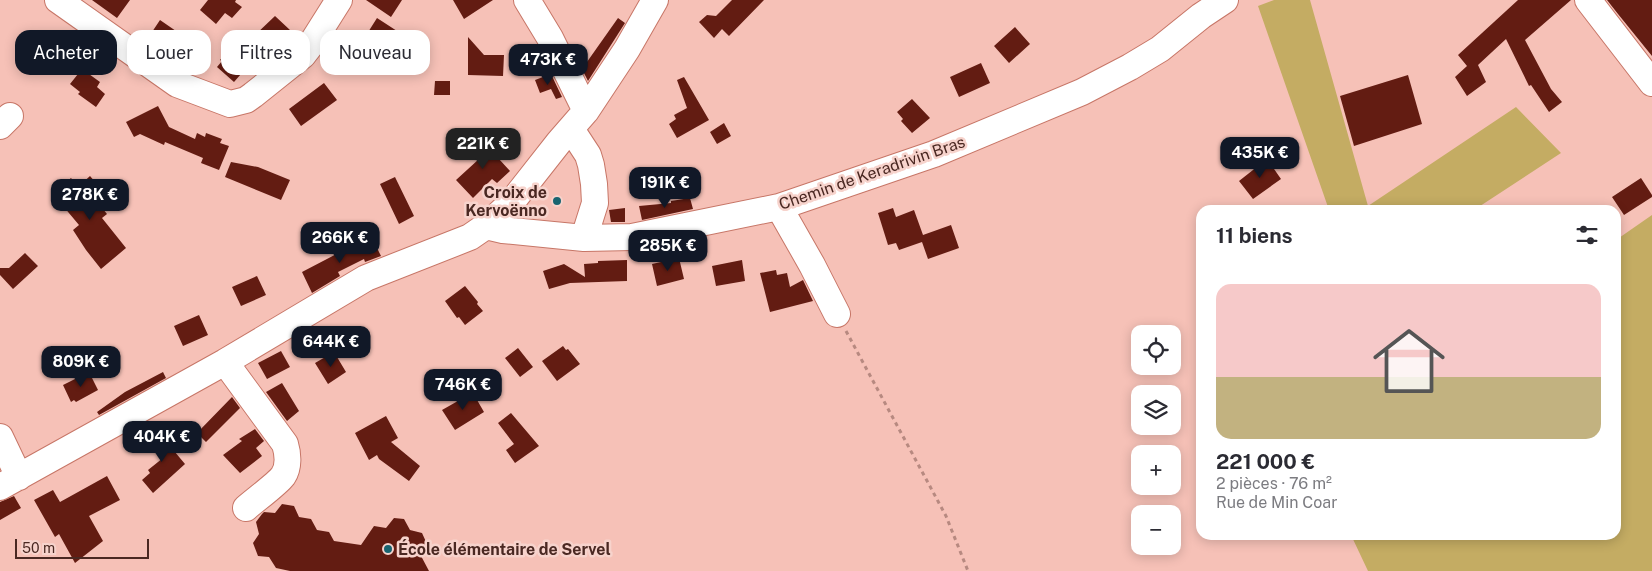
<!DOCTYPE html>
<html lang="fr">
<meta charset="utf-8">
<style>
:root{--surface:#fff;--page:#f7f7f7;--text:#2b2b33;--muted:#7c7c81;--line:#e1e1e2;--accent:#111827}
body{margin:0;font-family:"Public Sans",sans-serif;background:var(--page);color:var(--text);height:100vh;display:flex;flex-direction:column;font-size:19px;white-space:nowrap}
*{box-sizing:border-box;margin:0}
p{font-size:16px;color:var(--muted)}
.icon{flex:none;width:28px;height:28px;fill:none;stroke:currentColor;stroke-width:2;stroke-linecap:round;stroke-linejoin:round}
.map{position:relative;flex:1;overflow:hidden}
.sheet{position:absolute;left:1196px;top:205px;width:425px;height:335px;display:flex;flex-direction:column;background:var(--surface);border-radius:15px;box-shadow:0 2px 12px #0003}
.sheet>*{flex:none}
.top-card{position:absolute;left:15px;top:30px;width:475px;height:45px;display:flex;gap:10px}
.controls{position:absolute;left:1131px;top:325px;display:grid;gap:10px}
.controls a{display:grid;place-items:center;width:50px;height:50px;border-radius:10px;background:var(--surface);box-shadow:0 2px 12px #0003;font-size:25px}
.scale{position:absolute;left:15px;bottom:12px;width:134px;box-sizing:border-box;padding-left:5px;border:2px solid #4a2822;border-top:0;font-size:14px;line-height:18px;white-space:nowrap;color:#4a2822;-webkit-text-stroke:4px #f7d3cc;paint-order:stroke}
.price{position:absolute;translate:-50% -42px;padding:0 11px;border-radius:10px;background:var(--accent);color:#fff;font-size:16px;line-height:32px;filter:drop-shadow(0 1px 2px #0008)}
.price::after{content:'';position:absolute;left:50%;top:30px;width:15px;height:11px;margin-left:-8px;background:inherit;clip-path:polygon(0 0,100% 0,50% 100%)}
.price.active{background:#222;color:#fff}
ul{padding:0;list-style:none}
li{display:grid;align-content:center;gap:10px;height:265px;padding:0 20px}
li+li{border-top:1px solid var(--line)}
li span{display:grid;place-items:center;height:155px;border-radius:15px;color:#555}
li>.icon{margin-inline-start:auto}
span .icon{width:90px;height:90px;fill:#fffc;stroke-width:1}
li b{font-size:21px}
h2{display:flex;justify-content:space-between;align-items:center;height:60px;padding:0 20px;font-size:21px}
.chip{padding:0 18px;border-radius:15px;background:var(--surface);box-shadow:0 2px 12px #0003;font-size:18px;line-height:45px}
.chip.active{background:var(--accent);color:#fff}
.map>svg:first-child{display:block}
</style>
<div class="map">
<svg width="1652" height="571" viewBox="0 0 1652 571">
<rect width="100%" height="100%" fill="#f6c1b7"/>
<path fill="#c4ac63" d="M1274,0H1310L1368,206L1516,107L1561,153L1474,210H1329L1258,6Z
M1652,215V571H1368L1351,535H1616V240Z"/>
<path fill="#631c12" d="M92,0H130L117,18Z
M208,0H236L235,2L242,7L232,18L225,13L216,24L200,10Z
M366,0H402L391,17Z
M453,0H493L464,19Z
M732,0H764L729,36L722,29L714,38L699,22L707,15L716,16Z
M1518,0H1571L1525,40L1551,89L1562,102L1549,112L1531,85L1529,86L1506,39L1478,65L1486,82L1467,96L1455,77L1467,66L1458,55Z
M1607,0H1652V56L1618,14Z
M275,16L290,30L275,46L272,43L257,59L255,58L234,82L217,67L222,61L220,60L245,32L252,38Z
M377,18L397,31L378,58L362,48L368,39L365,37Z
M618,18L625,23L588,81L582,69Z
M160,20L189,40L188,43L194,47L185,60L178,56L177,58L148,38Z
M1015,27L1030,44L1009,63L994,46Z
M26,35L50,53L39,69L15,51Z
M468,37L484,55H504L503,76L468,75Z
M981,63L990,83L959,97L950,77Z
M82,69L100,82L97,87L105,94L96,107L78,94L80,92L70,84Z
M551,74L562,97L556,99L551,89L540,93L535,80Z
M1408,75L1422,124L1354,146L1340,96Z
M684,77L709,120L677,138L669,124L676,119L674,115L687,108L677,80Z
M435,81H450V95H434Z
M324,83L337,100L301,126L289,109Z
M912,99L930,118L912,133L901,121L903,119L897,112Z
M158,106L169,127L195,139L197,133L205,137L206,133L222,139L220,143L229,146L219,170L201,163L203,158L165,142L164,145L140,134L134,137L126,122Z
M724,123L731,136L717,144L710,132Z
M484,140L500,158L499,159L510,171L497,183L492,179L473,198L456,180L479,159L472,152Z
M1267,159L1281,179L1253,199L1239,181Z
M231,162L258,167L290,180L281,200L225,177Z
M90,176L102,190L93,197L107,214L102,218L126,248L101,269L86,250L73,230L79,225L53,194L71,178L78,187Z
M395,177L414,216L399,224L380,184Z
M1641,178L1652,195V197L1624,215L1612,197Z
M690,198L693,209L642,220L639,206L671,203V201Z
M625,208V222H611L609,210Z
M893,208L896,217L914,210L923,235L951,225L959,248L928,259L922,242L899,250L896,243L888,245L878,213Z
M371,236L381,256L365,262L364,259L338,272L340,276L312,293L302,272Z
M25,253L38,266L13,289L0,275V268H9Z
M679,258L684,279L657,286L652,264Z
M627,260V281L570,283L549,289L543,271L564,264L585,277L584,264L598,263V261Z
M742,260L745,281L716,286L712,266Z
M776,270L777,275L787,273L790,287L803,280L813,301L770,312L760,273Z
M257,276L266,295L241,306L232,287Z
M465,286L478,302L477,304L483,311L465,325L459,317L457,318L445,301Z
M199,315L208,335L183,346L174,326Z
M563,346L566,350L568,349L580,364L557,381L542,361Z
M518,348L533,367L520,377L505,358Z
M281,351L290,367L267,379L258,363Z
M334,352L346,372L328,384L315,363Z
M89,372L98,390L76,402L74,400L71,402L63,385Z
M163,372L166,378L99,415L97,412L125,392Z
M282,383L299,411L287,421L266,392Z
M472,393H473L484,412L455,430L442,410Z
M232,397L240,408L206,442L197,433Z
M511,413L539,446L515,463L506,450L514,444L498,423Z
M386,416L398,438L391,442L420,466L409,481L379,459L377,455L369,460L355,433Z
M154,427L185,464L153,493L142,480L150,473L148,470L163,458L147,432Z
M255,429L264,441L256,448L262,456L240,473L223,455L242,441L239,439Z
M107,476L120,500L89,516L103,541L75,563L59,534L55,537L34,500L53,490L60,502Z
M14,496L21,508L0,520V502Z
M282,504L294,506L299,517L311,519L317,530L329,532L334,541L361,545L374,526L386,528L394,518L404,519L410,530L422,533L427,544L420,554L429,571H290L276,568L269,557L258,556L253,543L259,534L256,522L262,514L264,512L275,513Z"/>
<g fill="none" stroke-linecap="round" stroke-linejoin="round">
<g stroke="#c77667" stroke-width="28">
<path id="minor" d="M58,0L177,84L230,104L246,100L253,95L303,55L310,46L339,0
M527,0L550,38L586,111
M1588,0L1652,83
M0,126L10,116
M571,129L588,155L591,165L594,184L595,203L584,238
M779,207L812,265L837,314
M486,226L503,230L584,238L632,237L779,207L934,154L1082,92L1130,67L1160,49L1201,16L1225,0
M225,362L285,444C288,454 289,467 283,476C277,484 255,500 246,508
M0,437L19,477
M0,487L225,362L366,278L470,237L486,226L511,203L559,142L586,111L627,49L655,0"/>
</g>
<path stroke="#b78980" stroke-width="3" stroke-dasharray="4 4" stroke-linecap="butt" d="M846,331L946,516L968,571"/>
<use href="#minor" stroke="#fff" stroke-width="26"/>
</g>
<g fill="#196470" stroke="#f7d3cc" stroke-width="2">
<circle cx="557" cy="201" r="5"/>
<circle cx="388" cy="549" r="5"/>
</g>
<g text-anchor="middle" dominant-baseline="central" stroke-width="5" stroke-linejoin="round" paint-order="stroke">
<g font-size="16" fill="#4a2822" stroke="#f7d3cc">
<text transform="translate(872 173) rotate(-19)">Chemin de Keradrivin Bras</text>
</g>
<g font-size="16" font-weight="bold" fill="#4a2822" stroke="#f7d3cc" text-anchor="end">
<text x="547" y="192">Croix de<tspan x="547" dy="18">Kervoënno</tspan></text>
<text x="398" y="549" text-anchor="start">École élémentaire de Servel</text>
</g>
</g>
</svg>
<div class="controls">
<a><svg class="icon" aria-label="locate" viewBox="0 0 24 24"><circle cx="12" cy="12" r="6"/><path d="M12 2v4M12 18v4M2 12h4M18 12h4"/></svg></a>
<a><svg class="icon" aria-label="layers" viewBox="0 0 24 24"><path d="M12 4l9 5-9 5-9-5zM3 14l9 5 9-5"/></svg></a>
<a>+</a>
<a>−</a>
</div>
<div class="scale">50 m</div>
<b class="price" style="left:548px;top:86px">473K €</b>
<b class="price active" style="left:483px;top:170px">221K €</b>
<b class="price" style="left:1260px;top:179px">435K €</b>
<b class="price" style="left:665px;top:209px">191K €</b>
<b class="price" style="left:90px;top:221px">278K €</b>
<b class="price" style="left:340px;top:264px">266K €</b>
<b class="price" style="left:668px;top:272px">285K €</b>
<b class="price" style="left:331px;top:368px">644K €</b>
<b class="price" style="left:81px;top:388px">809K €</b>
<b class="price" style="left:463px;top:411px">746K €</b>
<b class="price" style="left:162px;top:463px">404K €</b>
<div class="top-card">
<a class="chip active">Acheter</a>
<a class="chip">Louer</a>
<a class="chip">Filtres</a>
<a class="chip">Nouveau</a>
</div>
<section class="sheet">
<h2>11 biens<svg class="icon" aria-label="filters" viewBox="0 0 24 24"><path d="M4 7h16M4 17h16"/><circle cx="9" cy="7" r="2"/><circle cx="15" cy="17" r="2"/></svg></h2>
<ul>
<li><span style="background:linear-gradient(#f6c9c9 60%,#c2b280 0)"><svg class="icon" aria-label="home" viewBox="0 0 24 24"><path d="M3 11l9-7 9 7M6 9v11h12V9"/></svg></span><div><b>221 000 €</b><p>2 pièces · 76 m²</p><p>Rue de Min Coar</p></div></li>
</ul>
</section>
</div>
